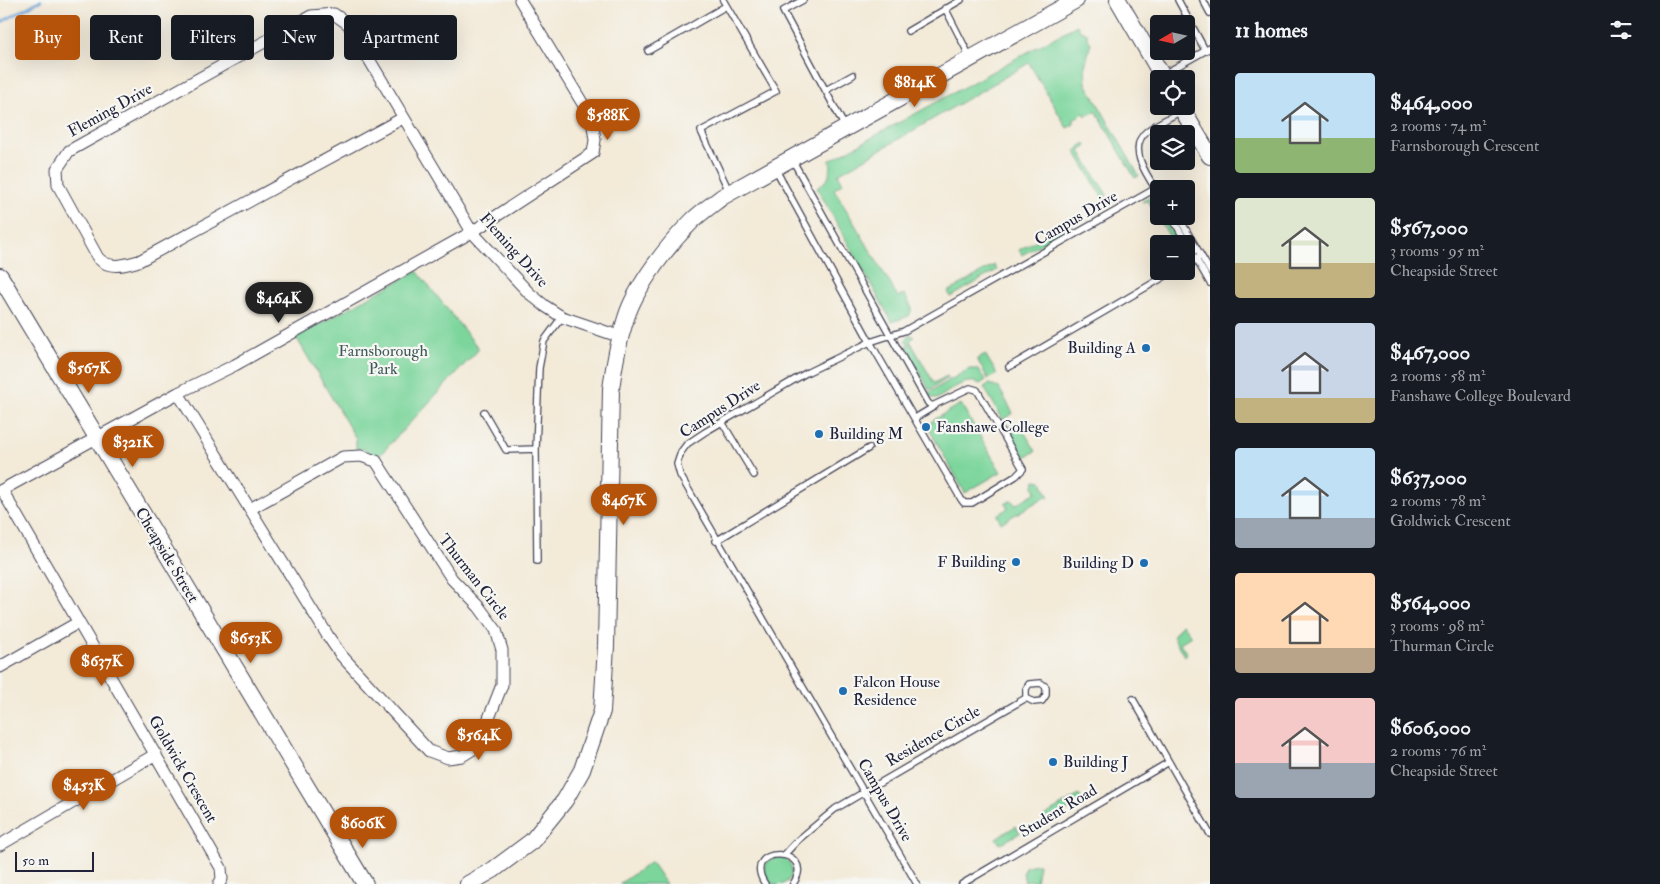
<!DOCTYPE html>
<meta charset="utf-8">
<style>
:root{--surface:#171b24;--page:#242831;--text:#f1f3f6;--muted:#9ea1a6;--accent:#b45309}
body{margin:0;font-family:"IM FELL Double Pica",serif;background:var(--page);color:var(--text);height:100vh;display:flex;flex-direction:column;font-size:19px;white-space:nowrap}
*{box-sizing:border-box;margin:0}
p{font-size:16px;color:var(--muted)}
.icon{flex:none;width:28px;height:28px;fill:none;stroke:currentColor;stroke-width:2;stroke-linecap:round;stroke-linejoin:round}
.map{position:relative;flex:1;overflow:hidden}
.drawer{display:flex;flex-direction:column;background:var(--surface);width:450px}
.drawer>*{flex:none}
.top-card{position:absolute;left:15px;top:15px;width:475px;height:45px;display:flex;gap:10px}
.needle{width:32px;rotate:261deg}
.fabs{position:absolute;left:1150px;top:15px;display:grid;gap:10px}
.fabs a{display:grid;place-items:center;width:45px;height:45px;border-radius:5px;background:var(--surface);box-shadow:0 5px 20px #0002;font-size:25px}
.scale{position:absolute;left:15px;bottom:12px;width:79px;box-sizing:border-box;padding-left:5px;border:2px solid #22223b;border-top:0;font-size:14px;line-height:18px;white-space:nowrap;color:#22223b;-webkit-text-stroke:4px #f6f6f2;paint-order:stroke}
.price{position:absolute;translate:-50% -42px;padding:0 11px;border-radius:18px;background:var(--accent);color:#fff;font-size:16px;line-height:32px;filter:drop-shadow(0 1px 2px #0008)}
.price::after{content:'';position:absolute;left:50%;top:30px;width:15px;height:11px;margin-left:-8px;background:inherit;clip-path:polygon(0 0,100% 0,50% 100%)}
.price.selected{background:#222;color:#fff}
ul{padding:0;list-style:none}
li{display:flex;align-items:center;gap:15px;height:125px;padding:0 25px}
li span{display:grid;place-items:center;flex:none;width:140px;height:100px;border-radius:5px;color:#555}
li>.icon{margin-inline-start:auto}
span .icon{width:60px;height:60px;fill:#fffc;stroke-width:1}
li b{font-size:21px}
h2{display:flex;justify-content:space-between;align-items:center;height:60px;padding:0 25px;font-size:21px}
.chip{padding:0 18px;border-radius:5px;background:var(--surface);box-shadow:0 5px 20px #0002;font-size:18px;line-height:45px}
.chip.selected{background:var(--accent);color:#fff}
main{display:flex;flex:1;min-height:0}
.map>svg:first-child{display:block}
</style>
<main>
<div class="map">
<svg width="1210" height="884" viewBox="0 0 1210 884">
<rect width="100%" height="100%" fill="#f6f6f2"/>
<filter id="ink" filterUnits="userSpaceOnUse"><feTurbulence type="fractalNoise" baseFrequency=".02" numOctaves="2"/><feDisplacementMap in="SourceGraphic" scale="10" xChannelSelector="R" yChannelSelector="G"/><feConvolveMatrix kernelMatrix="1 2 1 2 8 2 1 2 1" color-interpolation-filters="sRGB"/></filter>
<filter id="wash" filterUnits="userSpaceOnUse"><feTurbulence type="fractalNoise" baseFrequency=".0096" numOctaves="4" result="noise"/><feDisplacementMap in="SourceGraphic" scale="20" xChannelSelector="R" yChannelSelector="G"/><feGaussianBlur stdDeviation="1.12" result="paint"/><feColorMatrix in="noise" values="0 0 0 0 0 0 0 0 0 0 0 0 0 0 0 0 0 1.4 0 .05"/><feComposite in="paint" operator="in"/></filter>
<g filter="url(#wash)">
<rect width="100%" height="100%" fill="#f3ead8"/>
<path fill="#7cd59b" stroke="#4f7c6b" d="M1077,25L1080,31L1087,33V38L1091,43L1085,66L1086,83L1139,176L1135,178L1096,111L1086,116L1084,113L1074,119V124L1067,128L1029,63L854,165L838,174L843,183L834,189L898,297L904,294L912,308L909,316L892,322L817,188L828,179L831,165L829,161Z
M1085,143L1086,147L1080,151L1107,195L1103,198L1075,151Z
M1152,197L1159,209V216H1163L1179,244H1174L1148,201L1142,202L1146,198Z
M1070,221L1072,226L1022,255L1019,250Z
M994,265L997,270L951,297L948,292Z
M417,271L479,349L378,457L363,449H356V439L296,337Z
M910,334L914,337L910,341L934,383L947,376L948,378L929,390L908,350V342L905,341Z
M985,354L997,374L988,379L977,359Z
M969,369H977L986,380L980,384C965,376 949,392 937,399L930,397L928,393Z
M989,384L999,388L1013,413L1003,420L984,387Z
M961,404L1001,472L965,493L929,429L932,421Z
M1018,422L1036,451L1025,457L1007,427Z
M1035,480L1042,481L1049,498L1045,497L1001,523L997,515L1008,508L1005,504L1012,500L1015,505L1036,492L1034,487Z
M1182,624L1191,636L1180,643L1187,654L1184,656L1173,636Z
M1079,795L1083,801L1046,823L1042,817Z
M1016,826L1020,833L1000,844L996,838Z
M764 871a14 14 0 1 1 28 0a14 14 0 1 1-28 0Z
M651,862L666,884H619Z
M1035,864H1039L1036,882L1028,880L1025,883L1023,872L1025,867Z"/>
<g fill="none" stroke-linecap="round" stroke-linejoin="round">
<path stroke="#689fd6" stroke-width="3" d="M0,23L41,0"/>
</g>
</g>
<g filter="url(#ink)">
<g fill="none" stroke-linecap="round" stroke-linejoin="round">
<g stroke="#414053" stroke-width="8">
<path id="lane" d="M723,0L776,91L701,131L729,191
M803,0L783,11L845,127
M1178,0L1205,50
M1203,0L1210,13
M945,8L970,57
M908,31L961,0
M648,51L726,6
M1164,74L1210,48
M826,90L853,75
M776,170L870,342L961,499L964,503H972L1016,476L1023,469L977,390L970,388L932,406L928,403L793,161
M1159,194C1148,177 1126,148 1147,131C1157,123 1170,118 1181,111
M1171,216L1210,283
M1178,216L1210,271
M1186,264L1199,257
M1009,367L1174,271
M484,412L506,450L536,449
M915,418L935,406
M722,422L754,475
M716,541L869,448
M537,561L536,449L539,368L544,341L562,317
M1133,699L1210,834
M785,854L798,840L835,809L1026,698L1034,702L1042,701L1046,695V687L1041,683L1029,684L1026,689V698
M765,884C739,844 819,846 793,884
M917,884L680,475L677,464L681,452L687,444L705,432L806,373L870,342L904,331L1160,186L1162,189
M962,884L1169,762"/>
</g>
<g stroke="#414053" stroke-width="13">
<path id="street" d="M403,118L139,261C124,265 110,270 98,258L58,185L57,169L69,151L311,16L334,14L348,24L472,232L529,293L545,306L562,317L621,337
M178,393L328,636L341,655L429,751L448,758L462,756L478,746L502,685V650L496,630L479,607L452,579L376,461L361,456L343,457L250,509
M2,490L221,868L222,879L219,884
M0,491L178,393L235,365L472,232L593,153L595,140L592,119L520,0
M0,667L79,622
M0,845L156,754"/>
</g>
<g stroke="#414053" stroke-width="18">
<path id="secondary" d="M1118,0L1164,79
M1180,106L1210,156
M0,276L365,884
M468,884L493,870L532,841L565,800L582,770L602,711L606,646L611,389C614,365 618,342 626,318C636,286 668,245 692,221C701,212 712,205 722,197L1076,0"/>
</g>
<use href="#lane" stroke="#fff" stroke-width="5.5"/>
<use href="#street" stroke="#fff" stroke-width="11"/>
<use href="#secondary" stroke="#fff" stroke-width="16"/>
</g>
</g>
<g fill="#1f6fb2" stroke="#f6f6f2" stroke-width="2">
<circle cx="1146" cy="348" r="5"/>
<circle cx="926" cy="427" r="5"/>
<circle cx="819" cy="434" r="5"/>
<circle cx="1016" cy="562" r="5"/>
<circle cx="1144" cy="563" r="5"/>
<circle cx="843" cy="691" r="5"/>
<circle cx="1053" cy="762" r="5"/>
</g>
<g text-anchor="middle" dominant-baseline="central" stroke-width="4.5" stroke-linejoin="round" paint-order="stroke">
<g font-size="16" fill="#22223b" stroke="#f6f6f2">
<text transform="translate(110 110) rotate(-29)">Fleming Drive</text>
<text transform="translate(1076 218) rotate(-30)">Campus Drive</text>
<text transform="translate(514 250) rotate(48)">Fleming Drive</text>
<text transform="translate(720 409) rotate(-33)">Campus Drive</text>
<text transform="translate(167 555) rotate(59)">Cheapside Street</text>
<text transform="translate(474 577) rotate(52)">Thurman Circle</text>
<text transform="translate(933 736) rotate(-30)">Residence Circle</text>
<text transform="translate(183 769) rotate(60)">Goldwick Crescent</text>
<text transform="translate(885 800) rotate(60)">Campus Drive</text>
<text transform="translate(1058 811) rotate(-31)">Student Road</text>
</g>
<g font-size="16" fill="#22223b" stroke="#f6f6f2" text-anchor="start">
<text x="1136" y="348" text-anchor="end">Building A</text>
<text x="936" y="427">Fanshawe College</text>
<text x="829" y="434">Building M</text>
<text x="1006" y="562" text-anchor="end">F Building</text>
<text x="1134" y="563" text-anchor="end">Building D</text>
<text x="853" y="682">Falcon House<tspan x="853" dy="18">Residence</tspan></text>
<text x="1063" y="762">Building J</text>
</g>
<g font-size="16" fill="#3d5858" stroke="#f6f6f2">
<text x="383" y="351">Farnsborough<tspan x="383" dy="18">Park</tspan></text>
</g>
</g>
</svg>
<div class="fabs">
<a><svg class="needle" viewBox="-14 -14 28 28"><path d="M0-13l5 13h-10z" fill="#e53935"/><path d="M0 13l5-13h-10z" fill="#9ea1a6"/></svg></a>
<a><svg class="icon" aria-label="locate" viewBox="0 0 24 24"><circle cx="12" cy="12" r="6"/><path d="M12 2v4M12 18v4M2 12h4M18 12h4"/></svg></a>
<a><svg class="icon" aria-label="layers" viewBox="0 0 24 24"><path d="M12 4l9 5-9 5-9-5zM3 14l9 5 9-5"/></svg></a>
<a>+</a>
<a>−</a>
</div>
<div class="scale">50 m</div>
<b class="price" style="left:915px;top:108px">$814K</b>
<b class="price" style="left:608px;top:141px">$588K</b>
<b class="price selected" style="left:279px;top:324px">$464K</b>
<b class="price" style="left:89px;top:394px">$567K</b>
<b class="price" style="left:133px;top:468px">$321K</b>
<b class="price" style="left:624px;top:526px">$467K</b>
<b class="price" style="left:251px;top:664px">$653K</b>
<b class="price" style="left:102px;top:687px">$637K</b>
<b class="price" style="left:479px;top:761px">$564K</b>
<b class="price" style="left:84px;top:811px">$453K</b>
<b class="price" style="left:363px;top:849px">$606K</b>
<div class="top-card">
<a class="chip selected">Buy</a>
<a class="chip">Rent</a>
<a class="chip">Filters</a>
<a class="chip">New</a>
<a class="chip">Apartment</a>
</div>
</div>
<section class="drawer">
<h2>11 homes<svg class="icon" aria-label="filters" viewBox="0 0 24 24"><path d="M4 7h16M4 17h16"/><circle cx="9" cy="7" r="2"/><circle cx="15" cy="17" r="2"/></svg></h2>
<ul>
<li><span style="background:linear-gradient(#bfe0f5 65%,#8fb573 0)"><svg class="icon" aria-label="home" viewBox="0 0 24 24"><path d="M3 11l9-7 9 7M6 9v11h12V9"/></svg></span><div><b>$464,000</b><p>2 rooms · 74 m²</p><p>Farnsborough Crescent</p></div></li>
<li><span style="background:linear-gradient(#dfe7d0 65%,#c2b280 0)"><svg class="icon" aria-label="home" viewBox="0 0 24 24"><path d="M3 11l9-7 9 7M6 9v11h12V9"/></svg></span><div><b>$567,000</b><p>3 rooms · 95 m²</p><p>Cheapside Street</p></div></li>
<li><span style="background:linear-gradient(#c9d6e8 75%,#c2b280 0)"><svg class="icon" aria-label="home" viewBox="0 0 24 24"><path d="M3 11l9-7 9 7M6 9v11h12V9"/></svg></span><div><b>$467,000</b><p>2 rooms · 58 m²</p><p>Fanshawe College Boulevard</p></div></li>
<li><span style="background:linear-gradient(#bfe0f5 70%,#9aa5b1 0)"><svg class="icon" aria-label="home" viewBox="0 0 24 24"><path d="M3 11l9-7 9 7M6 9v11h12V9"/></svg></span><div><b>$637,000</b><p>2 rooms · 78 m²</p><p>Goldwick Crescent</p></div></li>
<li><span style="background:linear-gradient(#ffd9b3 75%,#b9a48a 0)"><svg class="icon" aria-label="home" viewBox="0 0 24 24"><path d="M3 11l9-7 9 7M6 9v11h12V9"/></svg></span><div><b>$564,000</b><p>3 rooms · 98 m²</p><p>Thurman Circle</p></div></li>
<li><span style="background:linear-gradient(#f6c9c9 65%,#9aa5b1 0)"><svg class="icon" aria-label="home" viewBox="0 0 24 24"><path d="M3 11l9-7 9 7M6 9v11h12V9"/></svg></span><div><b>$606,000</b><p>2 rooms · 76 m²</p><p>Cheapside Street</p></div></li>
</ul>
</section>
</main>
